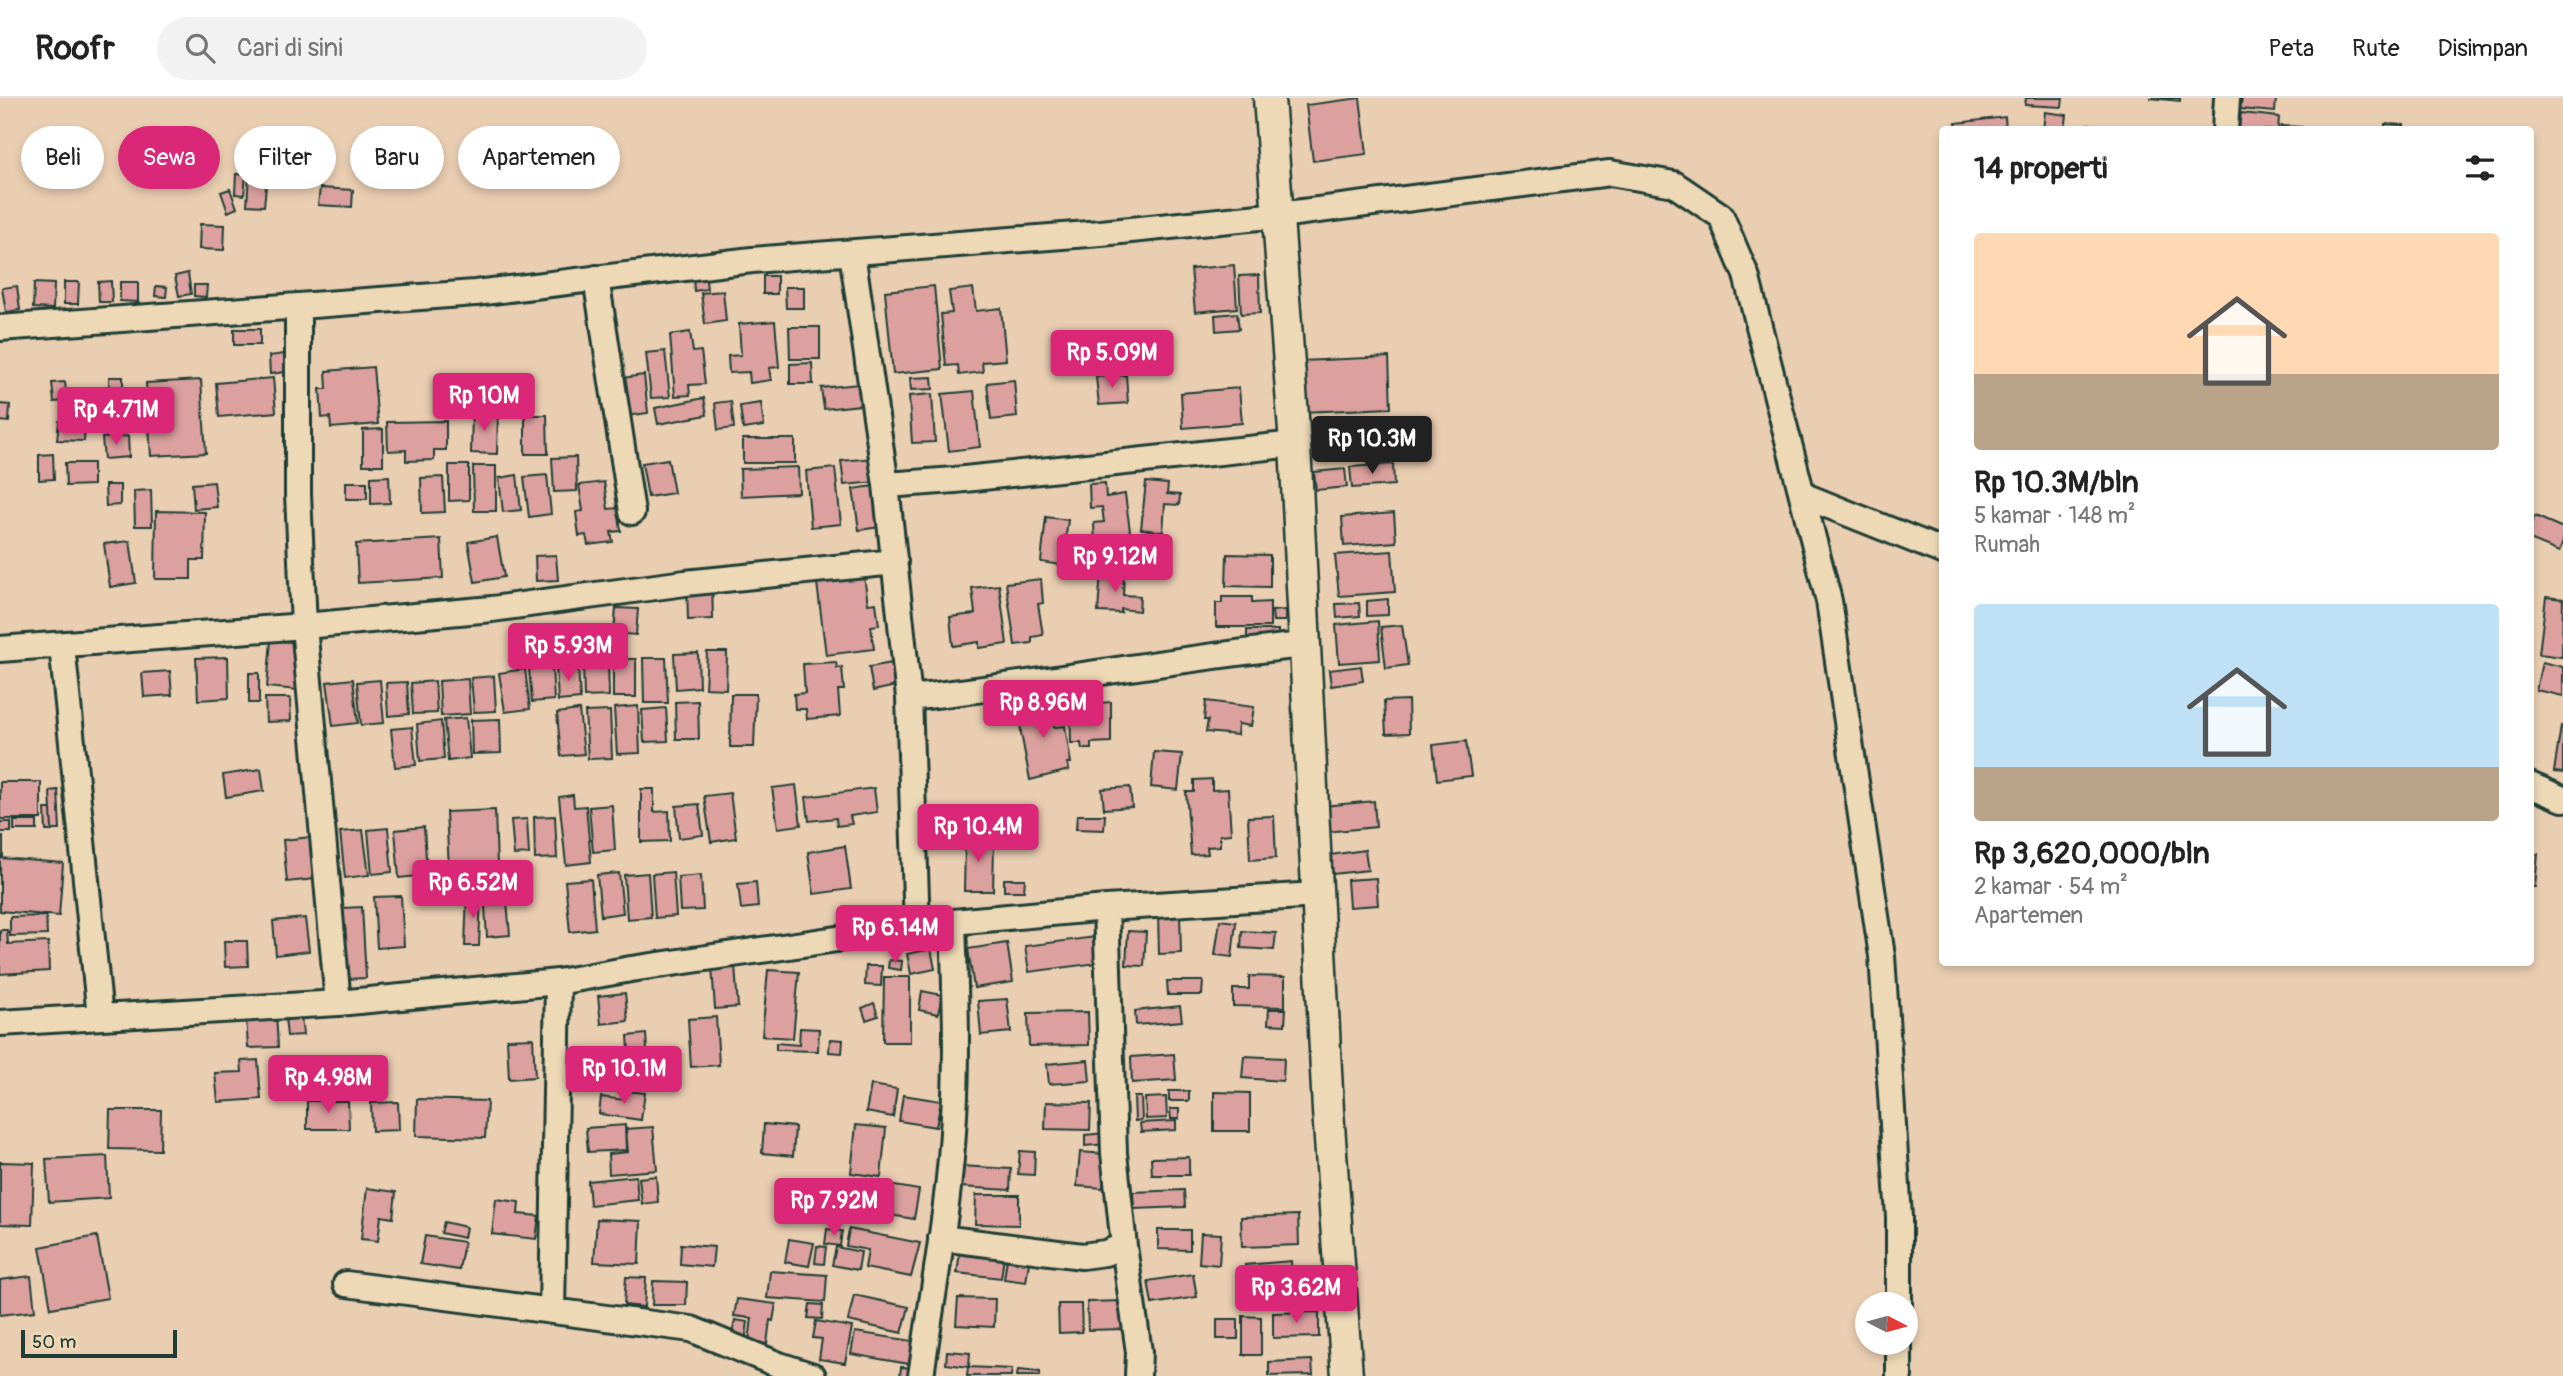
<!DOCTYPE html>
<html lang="id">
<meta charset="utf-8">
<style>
:root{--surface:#fff;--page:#f2f2f2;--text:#222;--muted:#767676;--line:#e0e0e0;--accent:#db2777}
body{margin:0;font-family:Pangolin,sans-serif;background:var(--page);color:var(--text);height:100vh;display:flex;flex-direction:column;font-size:26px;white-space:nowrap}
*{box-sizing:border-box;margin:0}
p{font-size:23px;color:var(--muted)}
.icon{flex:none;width:38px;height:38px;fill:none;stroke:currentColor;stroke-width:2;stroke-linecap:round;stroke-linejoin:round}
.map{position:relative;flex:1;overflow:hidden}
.panel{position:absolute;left:1939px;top:28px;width:595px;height:840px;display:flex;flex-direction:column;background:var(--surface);border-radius:7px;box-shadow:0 4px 10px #0003}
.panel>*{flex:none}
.guide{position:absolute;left:21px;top:28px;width:665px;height:63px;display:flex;gap:14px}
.needle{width:46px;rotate:96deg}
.controls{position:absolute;left:1855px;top:1194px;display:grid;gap:14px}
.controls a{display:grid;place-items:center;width:63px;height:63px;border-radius:50%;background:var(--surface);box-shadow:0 4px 10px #0003;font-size:35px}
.scale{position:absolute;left:21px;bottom:18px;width:156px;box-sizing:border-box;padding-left:7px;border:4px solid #1f3d34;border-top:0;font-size:19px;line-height:24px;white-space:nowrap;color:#1f3d34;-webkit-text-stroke:5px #eed9b7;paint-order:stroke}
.price{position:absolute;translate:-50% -60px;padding:0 16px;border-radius:7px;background:var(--accent);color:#fff;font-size:23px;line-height:46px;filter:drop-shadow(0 2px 4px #0008)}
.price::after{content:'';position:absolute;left:50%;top:42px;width:21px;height:16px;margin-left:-10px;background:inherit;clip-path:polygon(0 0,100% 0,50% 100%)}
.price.active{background:#222;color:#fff}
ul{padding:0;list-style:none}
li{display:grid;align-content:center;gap:14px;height:371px;padding:0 35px}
li span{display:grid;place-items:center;height:217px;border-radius:7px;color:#555}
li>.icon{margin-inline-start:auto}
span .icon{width:126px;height:126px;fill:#fffc;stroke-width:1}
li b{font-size:30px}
h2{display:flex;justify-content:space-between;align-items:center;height:84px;padding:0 35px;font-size:30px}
.pill{padding:0 24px;border-radius:32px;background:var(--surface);box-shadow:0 4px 10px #0003;font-size:24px;line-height:63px}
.pill.active{background:var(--accent);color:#fff}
header{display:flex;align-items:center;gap:42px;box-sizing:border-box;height:98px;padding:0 35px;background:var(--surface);border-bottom:2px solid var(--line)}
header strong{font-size:33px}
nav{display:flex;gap:38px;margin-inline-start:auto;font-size:24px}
.search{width:490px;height:63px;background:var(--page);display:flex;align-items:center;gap:18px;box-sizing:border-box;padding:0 24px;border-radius:38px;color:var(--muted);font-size:26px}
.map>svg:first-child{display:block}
</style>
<header>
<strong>Roofr</strong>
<div class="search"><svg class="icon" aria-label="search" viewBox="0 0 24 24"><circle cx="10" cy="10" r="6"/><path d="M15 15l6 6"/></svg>Cari di sini</div>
<nav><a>Peta</a><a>Rute</a><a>Disimpan</a></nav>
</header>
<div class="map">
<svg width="2563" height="1278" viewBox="0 0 2563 1278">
<rect width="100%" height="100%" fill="#eaceb2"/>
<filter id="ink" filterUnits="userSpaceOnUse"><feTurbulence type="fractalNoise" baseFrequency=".0143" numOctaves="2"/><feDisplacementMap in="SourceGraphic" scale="14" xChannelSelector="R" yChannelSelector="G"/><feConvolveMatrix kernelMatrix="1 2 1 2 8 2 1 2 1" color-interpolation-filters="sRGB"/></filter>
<g filter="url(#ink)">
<path fill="#dca19f" stroke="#1f3d34" stroke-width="2" d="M1360,0L1367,56L1313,63L1306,7Z
M2026,0H2063L2062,9L2025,7Z
M2150,0H2180V3Z
M2242,0H2276L2275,14L2240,11Z
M2045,14L2067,17L2065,32H2043Z
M2241,15L2279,19L2278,32H2239Z
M2005,19L2006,32H1957L1956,25Z
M2088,26L2113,30V32H2087Z
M2385,26L2404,27V32H2385Z
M2281,28L2302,29V32H2280Z
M236,76L246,77L244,97L235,96Z
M249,77L267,78L264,108L247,107Z
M320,90L353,92L352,109L318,107Z
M230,91L237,110L228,114L221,94Z
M200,126L225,127L224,152L199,151Z
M1234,167L1237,210L1195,214L1191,171Z
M188,175L191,196L179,198L175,178Z
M705,175L707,191L694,193L693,177Z
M1259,177L1260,215L1241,216L1239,178Z
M763,178H777V196H763Z
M111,183L112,204H99L98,184Z
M64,184H79L78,206H64Z
M120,184H138V204L120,203Z
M34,185L54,186L53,211L33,210Z
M194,187H207L206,199L194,198Z
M17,188L20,212L6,214L2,190Z
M156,188L167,189L166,199L155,198Z
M934,188L942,271L893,276L885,193Z
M785,189H804V210H786Z
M973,190L976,213L1001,210L1006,262L982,264L983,274L959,277L958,267L946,268L941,216L952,215L949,193Z
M723,193L726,223L705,226L701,195Z
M1237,215L1239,231L1216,233L1215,217Z
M775,223L779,269L769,270L771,282L750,285L749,274L729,275L728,258L741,257L739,226Z
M789,229H820V261H790Z
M234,231H260V247H234Z
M690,234L693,254L701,253L705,286L689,287L690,297L675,298L670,237Z
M665,253L670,299L651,300L646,255Z
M292,255L293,273L270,276L269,258Z
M1389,259L1391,310L1303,314L1301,263Z
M812,265L813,286H790V266Z
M373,269L378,326L331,330L330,319L322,320L320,291H327L326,273Z
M644,277L648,315L626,318L622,280Z
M1126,277L1128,305L1099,307L1096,279Z
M109,279H123V289H109Z
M932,279L933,291L911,292L910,280Z
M273,280L276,314L219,319L216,285Z
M201,282L206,355L151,358L146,285Z
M1014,282L1017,319L991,322L987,285Z
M65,284L67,303L54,304L52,285Z
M858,286L860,307L824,311L821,290Z
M107,290H125V299L107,300Z
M1239,290L1242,325L1183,330L1181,295Z
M70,292H86V302H70Z
M974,293L980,349L949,353L942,296Z
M932,296L935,344L912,345L909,298Z
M704,300L707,317L658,326L655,310Z
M731,303L734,330L718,332L715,305Z
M761,305L764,328L743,331L740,308Z
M0,306L10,307L9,324L0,323Z
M65,308H85L86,319L65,320Z
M122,311V317L108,318V312Z
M472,314L498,315L497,356L471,355Z
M525,317H547L548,356H525Z
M59,323L85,325L84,343L57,342Z
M446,323V352H434V362L406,363V352L388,353L387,324Z
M1386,326L1387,360L1341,361L1340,327Z
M105,329H125V335L105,336Z
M1323,329H1335L1336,349L1324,350Z
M383,331V367H363V332Z
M128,338L129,359L104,361L102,340Z
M743,341H795V365H743Z
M53,356L54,381L39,382V357Z
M576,359L577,393L554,394L552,360Z
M873,360L876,384L844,387L841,363Z
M668,361L674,395L648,399L642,365Z
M65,365H93V387L66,388Z
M1393,366L1394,387L1352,390L1350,369Z
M449,367H469V402L449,403Z
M473,368H496V413H474Z
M798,369L799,395L741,398L740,371Z
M835,370L841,426L811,429L806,373Z
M1345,371L1347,389L1316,392L1314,374Z
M517,377L521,412L503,414L499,380Z
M547,377L551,416L529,419L524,379Z
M389,378L390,405L371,406V379Z
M443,379L445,414L422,415L421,380Z
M214,384L217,409L194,411L192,386Z
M346,384H367V401H346Z
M604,384L608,411L618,410L621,433L611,434L613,444L588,447L586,437L579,438L576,414L583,413L579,387Z
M1146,384L1168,386L1167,396L1180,397L1179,407L1165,406L1163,434L1141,431Z
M1105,385L1106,399L1125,396L1132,448L1143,447L1144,462L1094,466L1093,450L1108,449L1107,446L1095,447L1094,425L1104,424L1102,409L1090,410L1089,386Z
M105,387H120V407L106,408Z
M881,387L887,428L859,432L853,391Z
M151,392L152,428H135L134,393Z
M156,413L205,414L204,462H191V481H155Z
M1394,415L1396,444L1344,448L1342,419Z
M2535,418L2563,430V444L2559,454L2530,442V428Z
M1046,419L1068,422L1062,467L1041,464Z
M497,439L504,479L475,484L468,444Z
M441,441L443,480L358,485L356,446Z
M130,443L136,485L110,489L104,446Z
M1392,453L1395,494L1339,498L1335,457Z
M1227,456L1270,457V489L1226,488Z
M556,457L558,482L536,483L535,458Z
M863,471L868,506L876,505L879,527L871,528L874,551L826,557L816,477Z
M1101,472L1124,474L1123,497L1140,498L1139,513L1121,511V515L1098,514Z
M1041,481L1043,505L1038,506L1043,537L1032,539V545L1015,547L1006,485Z
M712,487L713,521L688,522L687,488Z
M999,487L1007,546L979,550V544L953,548L950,519L975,516L972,490Z
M1222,499H1252V505L1270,504V529H1216V505H1222Z
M2546,499L2563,501L2562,559L2539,556Z
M1388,501V517L1367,518V503Z
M1359,505L1360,518L1337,520L1336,506Z
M616,510L638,511L636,537L614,535Z
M1285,512V523H1273L1272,513Z
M1378,523L1380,562L1339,565L1336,527Z
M1402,527L1408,567L1386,570L1381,529Z
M1247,532H1278V543H1247Z
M271,542L302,545L298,592L267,589Z
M707,554H727L726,591L705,590Z
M698,555L699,589L676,591L674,556Z
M228,559L229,600L198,602L196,560Z
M643,560H666L668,605H644Z
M613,561H636V599H613Z
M836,564L837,570L842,569L844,592H838L840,618L807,621L806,611H795L794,596L805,595L803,566Z
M2542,564L2563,569V598L2536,592Z
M583,565H608L609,598L584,599Z
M892,565L896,588L873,593L869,569Z
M578,567L580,601L558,603L556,568Z
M1361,568L1363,583L1331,588L1329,572Z
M552,569L554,602L532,604L529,571Z
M525,571L530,611L505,614L499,575Z
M170,573L172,597L144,599L142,575Z
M249,575H259V605H249Z
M494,578L496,613L474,614L471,580Z
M353,581L358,625L333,628L327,584Z
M468,581L470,616L441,618L439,583Z
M380,582L384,625L361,627L357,584Z
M435,583L437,615L413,616L411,585Z
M407,584L409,616L388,618L386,585Z
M1079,594L1098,595L1099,605L1111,604V644L1091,645V651H1082L1081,645H1071L1070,600H1079Z
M731,596H756L754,649H730Z
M265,600H290L291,623L266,624Z
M1038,601L1039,607L1051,606L1054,629L1065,628L1071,665H1067L1069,672L1030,682L1021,635L1019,603Z
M1408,602L1409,635L1386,636L1384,603Z
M698,603L699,641H676L675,604Z
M1206,603L1254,609L1251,628L1238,626L1237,637L1206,634L1208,622H1204Z
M638,608L640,655L617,656L614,610Z
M666,610L668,643L644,644L642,612Z
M579,612L584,656L561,658L557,615Z
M610,613L612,660L588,661L585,614Z
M466,620L470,660L448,663L444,622Z
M500,621L501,655L472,656L471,622Z
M441,623L444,661L420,663L417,626Z
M2561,628H2563V675L2554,674Z
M412,629L416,667L395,669L391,631Z
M1466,643L1471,678L1437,682L1433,647Z
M1154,654L1182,656L1178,692L1151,689Z
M261,671L264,693L226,699L223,677Z
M1212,681V692L1228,691L1231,736L1220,737V748L1207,749L1208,756L1191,757L1186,694H1194V682Z
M0,684H41V721H0Z
M796,687L801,727L778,730L772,690Z
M1130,689L1132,709L1104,711L1102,691Z
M874,690L877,714L850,718L852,726L837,728L836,720L809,723L806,699Z
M641,691H654V714L669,713L670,743L641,744Z
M58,692L60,732H52L50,693Z
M730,695L736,740L711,744L704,698Z
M573,697L574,709L586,708L591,764L566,767L559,699Z
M1374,703L1376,729L1326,734L1323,708Z
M699,706L703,737L679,740L676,708Z
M612,707L615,752L593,754L589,709Z
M45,711H51L52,733H46Z
M495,712L497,768L449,770L446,714Z
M1077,717H1105L1104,732L1076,731Z
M555,718L557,760L535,761L534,719Z
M1274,718L1276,760L1250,762L1248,719Z
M527,721L529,756L514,757L511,722Z
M14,723H37V732H14Z
M0,724H11V734H0Z
M424,729L427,777L399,780L395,732Z
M388,730L392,774L372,776L368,732Z
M363,732L369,777L345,780L340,734Z
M968,732H983V748H994L993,793H964L965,748H967Z
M0,738H3V759H0Z
M311,739L315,781L287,784L283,742Z
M845,748L851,791L814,796L808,754Z
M1365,752L1368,772L1333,776L1330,757Z
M2530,756H2538L2535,789H2530Z
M0,760L63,765L59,818L0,813Z
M673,774L676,818L655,820L652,776Z
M619,775L623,815L601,818L597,777Z
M648,775L651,819L627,821L624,777Z
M701,777L703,812L680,813L678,779Z
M1376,780L1378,807L1349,809L1347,782Z
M591,781L595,831L570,834L565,783Z
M1004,781H1025L1024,793H1004Z
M756,784L758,809L741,811L738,786Z
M506,792L510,837L487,839L484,794Z
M467,795L481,796L479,848H465Z
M401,798L404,848L377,850L374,799Z
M362,809L366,880L347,881L343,810Z
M1180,815L1181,855L1159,856L1158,816Z
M46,818L47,837L10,838V819Z
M305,820L309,853L276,857L273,823Z
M1220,822L1236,824L1232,859L1215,857Z
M0,832H7L8,846L48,844L49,873L0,876Z
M1128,833L1146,834L1144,868L1126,867Z
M1242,833L1276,835L1274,852L1241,850Z
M1095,839L1098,865L1029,874L1025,848Z
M224,843H247L248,868L225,869Z
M1007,845L1013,884L974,890L968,851Z
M931,851L935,871L911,876L907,856Z
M889,862L902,863L901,872L888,870Z
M735,867L738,909L715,911L712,868Z
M866,868H882L881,888L865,887Z
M768,872L799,874L793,940L762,938Z
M1249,878L1285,879V909L1233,908V891H1249Z
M884,879H910V944H883Z
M1167,883H1203L1202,897H1168Z
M922,893L942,897L938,916L919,912Z
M625,895L628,923L601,926L598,898Z
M1007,901L1011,934L981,937L978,903Z
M874,905L878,918L866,922L862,910Z
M1180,908L1182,923L1136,927L1135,913Z
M1269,911H1286L1285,927L1268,926Z
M1088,914L1089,947L1029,948L1028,915Z
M276,916L278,949L248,950L246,918Z
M301,917L303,937L287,938L285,919Z
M716,919L719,967L691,969L688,921Z
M800,930L819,931L818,953L776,952V945L799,947Z
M646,936L648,968L630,969L628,938Z
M533,940L535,979L509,981L507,941Z
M830,941L843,942L842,955L829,954Z
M1174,956L1176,982L1132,985L1131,959Z
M1244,958L1284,960L1283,983L1242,980Z
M258,962L261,1001L218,1004L215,975L242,974L241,963Z
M1088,962L1090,983L1049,986L1047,966Z
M871,987L897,991L893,1019L866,1014Z
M626,993L645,995L641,1022L599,1016L601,999L625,1002Z
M1169,993H1189V1003H1169Z
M1214,994L1250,995V1033H1214Z
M903,997L941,1003L936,1029L899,1023Z
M1134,999H1141L1142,1022L1135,1023Z
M1166,999L1167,1020L1146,1021L1145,1000Z
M417,1001L487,1003L485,1040L416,1038Z
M307,1003H348L349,1031H307Z
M398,1004L399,1032L372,1033L371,1005Z
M1046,1004L1091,1005L1090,1032L1045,1031Z
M1170,1011H1179V1021H1171Z
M110,1012H161L160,1052L109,1051Z
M1176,1023V1032L1141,1034L1140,1025Z
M764,1026L795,1029L793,1058L762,1055Z
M625,1027L626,1052L588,1054L586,1030Z
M856,1027L886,1030L881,1079L851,1075Z
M653,1029L657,1072L609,1076L608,1056L628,1054L626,1031Z
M1106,1035L1107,1046L1085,1048V1037Z
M1020,1053L1035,1054L1034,1077L1018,1076Z
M1080,1054L1105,1056L1103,1090L1077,1088Z
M107,1058L109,1100L49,1104L46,1061Z
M1189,1059V1077H1152L1151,1060Z
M0,1064L34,1065L32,1127L0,1126Z
M961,1068L1011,1071L1010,1092L960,1089Z
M636,1078L638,1102L590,1107L588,1083Z
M656,1078L658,1104L642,1106L639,1080Z
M800,1085L833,1087L831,1113L798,1110Z
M883,1086L919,1092L914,1121L878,1115Z
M367,1090L396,1094L393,1120L381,1118L378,1143L361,1141Z
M1184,1092L1185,1109L1134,1111L1133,1094Z
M976,1097H1019V1127L975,1126Z
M496,1101L519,1104L518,1116L539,1118L536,1141L492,1136Z
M1298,1117L1299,1147L1242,1149L1241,1119Z
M597,1121L641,1123L639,1166L594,1164Z
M444,1124L466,1129L464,1140L441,1135Z
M827,1131L842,1133L840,1148L825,1146Z
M849,1131L920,1145L911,1179L865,1170L868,1152L846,1148Z
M1158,1132H1190V1152L1158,1151Z
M1201,1135L1221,1136L1219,1167L1199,1165Z
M97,1138L108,1200L51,1210L40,1149Z
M425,1138L464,1144L459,1172L420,1166Z
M789,1141L814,1145L809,1168L785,1164Z
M681,1146L714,1149L712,1169L680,1166Z
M961,1146L1005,1152L1001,1180L957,1175Z
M817,1148L826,1149L824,1166L815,1165Z
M836,1149L861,1154L858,1172L832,1167Z
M1008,1154L1030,1158L1026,1184L1004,1181Z
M1291,1163L1293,1199L1247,1203L1245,1167Z
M770,1173L827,1177L825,1204L767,1200Z
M1193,1176L1197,1199L1152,1206L1148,1183Z
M31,1178L35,1213L0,1217V1182Z
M626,1179L646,1180L644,1209L624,1207Z
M653,1183L687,1184L686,1207H652Z
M854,1197L909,1209L902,1235L848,1223Z
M958,1200L995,1201L994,1229L956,1227Z
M737,1201L776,1206L773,1223L770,1222L767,1246L749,1243L752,1220L734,1218Z
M1123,1203L1124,1231L1088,1232L1087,1204Z
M810,1206L823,1207L822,1221L808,1220Z
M1058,1206H1081L1082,1234L1059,1235Z
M1319,1214V1239L1273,1240V1215Z
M1243,1218L1261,1219V1257H1243Z
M1217,1221H1238V1241H1217Z
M735,1222L748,1224L745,1244L731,1242Z
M816,1223L852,1229L845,1265L819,1261L822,1241L813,1240Z
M855,1234L913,1243L909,1266L851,1256Z
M947,1253L970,1255L969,1269L946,1266Z
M1312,1262L1313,1277L1269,1278V1264Z
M901,1269L914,1270L913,1278H900Z
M968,1269L1012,1271L1011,1278H967Z
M1018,1272L1040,1274V1278H1017Z"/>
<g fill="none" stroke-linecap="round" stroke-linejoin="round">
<g stroke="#1f3d34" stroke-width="30">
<path id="minor" d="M2225,32L2227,0
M852,155L886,387L909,600L917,829
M596,180L632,414
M298,208V396L304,528L338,905
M0,230L475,195L752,162L1101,135L1279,117L1610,75L1674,86L1721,118L1746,177L1829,503L1882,858L1899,1119V1206
M886,387L955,382L1295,346
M1802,397L1942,453
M62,547L100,919
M0,551L304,528L492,511L685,485L895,464
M909,600C1041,586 1171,561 1303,547
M2530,687L2563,701
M1106,810L1114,1055L1124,1148L1139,1254L1138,1278
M0,925L338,905L558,884L631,871L953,824L1106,810L1317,797
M941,1140L1082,1158L1105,1155L1124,1148
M346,1186L691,1231L779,1267L813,1278
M552,1213L558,884
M1899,1244V1278
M921,1278C933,1191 950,1104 954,1017C958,953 955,888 953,824"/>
</g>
<g stroke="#1f3d34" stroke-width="35">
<path id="tertiary" d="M1269,0L1295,346L1328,1013L1347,1278"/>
</g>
<use href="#minor" stroke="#eed9b7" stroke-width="24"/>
<use href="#tertiary" stroke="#eed9b7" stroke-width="30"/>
</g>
</g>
</svg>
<div class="controls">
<a><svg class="needle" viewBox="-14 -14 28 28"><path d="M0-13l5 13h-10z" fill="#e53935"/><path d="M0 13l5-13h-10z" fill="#767676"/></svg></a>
</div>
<div class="scale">50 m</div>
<b class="price" style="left:1112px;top:292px">Rp 5.09M</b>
<b class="price" style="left:484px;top:335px">Rp 10M</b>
<b class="price" style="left:116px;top:349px">Rp 4.71M</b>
<b class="price active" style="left:1372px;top:378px">Rp 10.3M</b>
<b class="price" style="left:1115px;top:496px">Rp 9.12M</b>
<b class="price" style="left:568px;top:585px">Rp 5.93M</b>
<b class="price" style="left:1043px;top:642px">Rp 8.96M</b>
<b class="price" style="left:978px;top:766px">Rp 10.4M</b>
<b class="price" style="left:473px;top:822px">Rp 6.52M</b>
<b class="price" style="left:895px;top:867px">Rp 6.14M</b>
<b class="price" style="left:624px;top:1008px">Rp 10.1M</b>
<b class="price" style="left:328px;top:1017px">Rp 4.98M</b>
<b class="price" style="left:834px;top:1140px">Rp 7.92M</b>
<b class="price" style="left:1296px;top:1227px">Rp 3.62M</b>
<div class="guide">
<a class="pill">Beli</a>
<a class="pill active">Sewa</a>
<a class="pill">Filter</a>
<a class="pill">Baru</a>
<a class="pill">Apartemen</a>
</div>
<section class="panel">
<h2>14 properti<svg class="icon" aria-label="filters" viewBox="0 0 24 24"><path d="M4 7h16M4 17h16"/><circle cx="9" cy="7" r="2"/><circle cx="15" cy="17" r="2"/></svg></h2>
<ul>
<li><span style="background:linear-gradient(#ffd9b3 65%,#b9a48a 0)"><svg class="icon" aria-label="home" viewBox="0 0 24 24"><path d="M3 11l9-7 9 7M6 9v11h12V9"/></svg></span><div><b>Rp 10.3M/bln</b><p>5 kamar · 148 m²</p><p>Rumah</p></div></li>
<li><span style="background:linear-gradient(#bfe0f5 75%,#b9a48a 0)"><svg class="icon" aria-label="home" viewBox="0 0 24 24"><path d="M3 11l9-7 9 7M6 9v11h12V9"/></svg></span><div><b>Rp 3,620,000/bln</b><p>2 kamar · 54 m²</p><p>Apartemen</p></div></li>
</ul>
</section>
</div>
